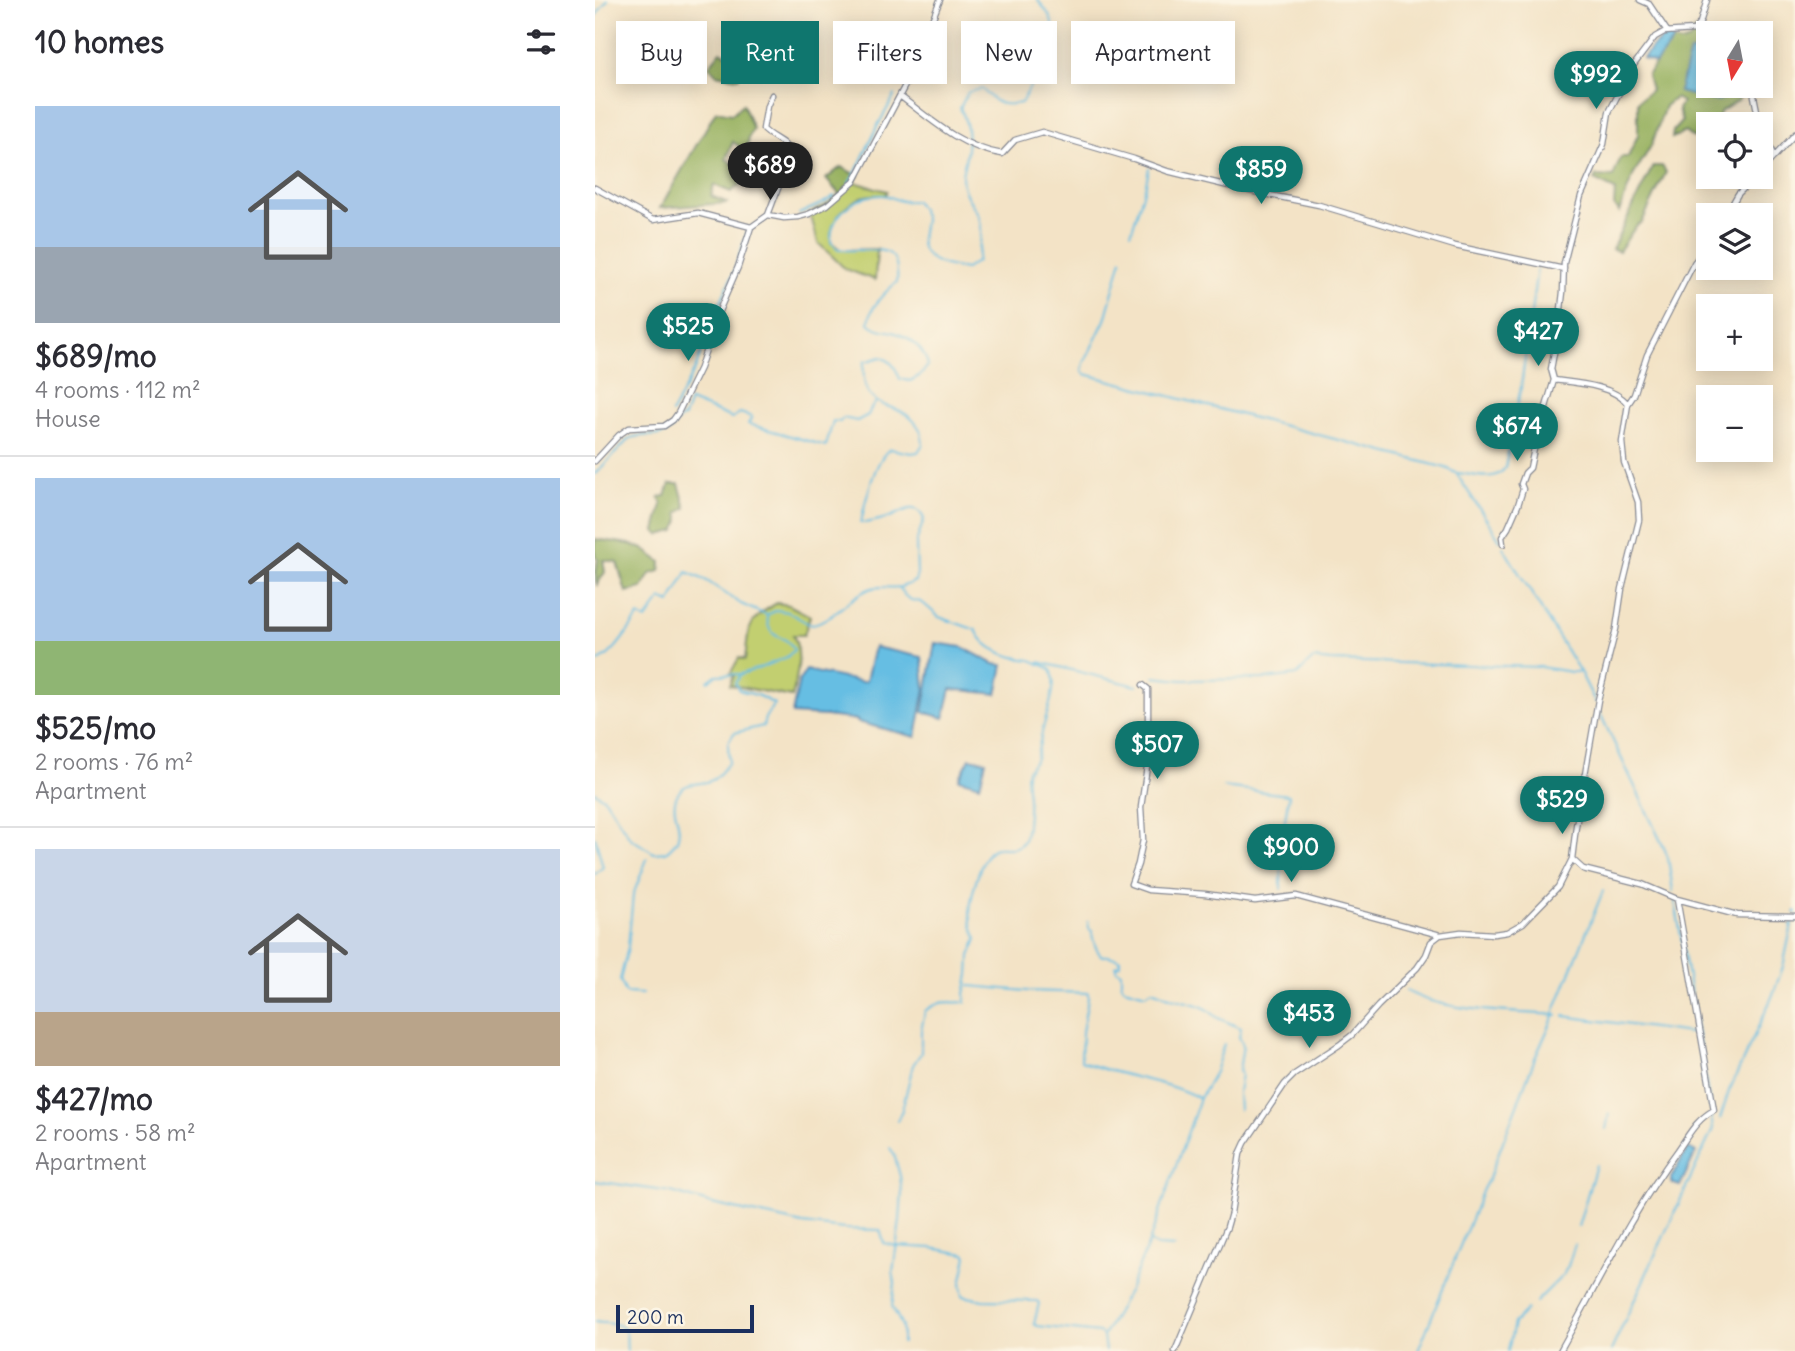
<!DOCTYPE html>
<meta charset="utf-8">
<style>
:root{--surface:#fff;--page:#f2f2f3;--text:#2b2b33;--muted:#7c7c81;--line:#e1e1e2;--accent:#0f766e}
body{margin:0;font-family:Delius,sans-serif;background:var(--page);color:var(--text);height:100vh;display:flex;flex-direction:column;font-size:26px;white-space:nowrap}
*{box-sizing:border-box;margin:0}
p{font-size:23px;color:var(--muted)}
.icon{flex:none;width:38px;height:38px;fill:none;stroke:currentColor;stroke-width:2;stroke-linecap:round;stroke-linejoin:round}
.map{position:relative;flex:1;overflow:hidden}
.panel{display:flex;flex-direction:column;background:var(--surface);width:595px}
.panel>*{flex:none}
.guide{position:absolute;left:21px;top:21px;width:665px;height:63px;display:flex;gap:14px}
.needle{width:46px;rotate:190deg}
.buttons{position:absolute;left:1101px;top:21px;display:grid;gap:14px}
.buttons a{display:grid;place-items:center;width:77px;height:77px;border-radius:0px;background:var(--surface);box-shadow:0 4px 18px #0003;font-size:35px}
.scale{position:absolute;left:21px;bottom:18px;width:138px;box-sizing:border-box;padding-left:7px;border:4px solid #1b2f5e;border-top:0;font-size:19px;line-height:24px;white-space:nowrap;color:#1b2f5e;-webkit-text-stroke:5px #fcf5e5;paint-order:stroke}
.price{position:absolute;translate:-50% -60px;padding:0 16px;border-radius:24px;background:var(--accent);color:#fff;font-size:23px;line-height:46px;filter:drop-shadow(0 2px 4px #0008)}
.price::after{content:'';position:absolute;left:50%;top:42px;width:21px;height:16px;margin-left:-10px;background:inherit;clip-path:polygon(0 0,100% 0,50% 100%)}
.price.selected{background:#222;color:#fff}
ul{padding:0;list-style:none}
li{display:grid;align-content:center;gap:14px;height:371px;padding:0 35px}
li+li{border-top:2px solid var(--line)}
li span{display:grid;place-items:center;height:217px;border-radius:0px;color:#555}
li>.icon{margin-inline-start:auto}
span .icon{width:126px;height:126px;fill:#fffc;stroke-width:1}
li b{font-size:30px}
h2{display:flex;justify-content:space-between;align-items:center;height:84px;padding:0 35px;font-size:30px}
.pill{padding:0 24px;border-radius:0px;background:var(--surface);box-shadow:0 4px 18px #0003;font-size:24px;line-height:63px}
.pill.selected{background:var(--accent);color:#fff}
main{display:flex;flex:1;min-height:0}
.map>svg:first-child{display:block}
</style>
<main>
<section class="panel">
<h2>10 homes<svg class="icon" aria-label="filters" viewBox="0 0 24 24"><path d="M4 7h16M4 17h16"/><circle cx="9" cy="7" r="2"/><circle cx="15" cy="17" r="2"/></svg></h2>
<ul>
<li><span style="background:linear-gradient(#a9c7e8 65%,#9aa5b1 0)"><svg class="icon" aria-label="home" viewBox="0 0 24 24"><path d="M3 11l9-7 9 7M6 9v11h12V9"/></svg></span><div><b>$689/mo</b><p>4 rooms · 112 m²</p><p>House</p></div></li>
<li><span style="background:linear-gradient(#a9c7e8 75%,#8fb573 0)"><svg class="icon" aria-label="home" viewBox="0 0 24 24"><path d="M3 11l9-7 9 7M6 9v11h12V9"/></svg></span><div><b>$525/mo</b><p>2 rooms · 76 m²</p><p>Apartment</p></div></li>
<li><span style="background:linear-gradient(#c9d6e8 75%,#b9a48a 0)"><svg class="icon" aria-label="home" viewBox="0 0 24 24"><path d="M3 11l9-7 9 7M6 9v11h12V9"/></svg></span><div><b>$427/mo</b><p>2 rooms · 58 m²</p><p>Apartment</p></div></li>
</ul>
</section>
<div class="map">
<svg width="1200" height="1351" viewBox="0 0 1200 1351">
<rect width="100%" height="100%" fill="#fcf5e5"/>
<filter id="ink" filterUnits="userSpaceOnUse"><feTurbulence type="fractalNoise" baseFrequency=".0143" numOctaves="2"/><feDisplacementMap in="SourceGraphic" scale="14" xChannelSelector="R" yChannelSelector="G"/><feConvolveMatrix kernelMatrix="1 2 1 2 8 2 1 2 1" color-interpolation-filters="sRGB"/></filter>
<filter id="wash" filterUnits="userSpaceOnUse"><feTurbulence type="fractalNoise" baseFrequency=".00686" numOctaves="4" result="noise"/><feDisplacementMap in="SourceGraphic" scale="28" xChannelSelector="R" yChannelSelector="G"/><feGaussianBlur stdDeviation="1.57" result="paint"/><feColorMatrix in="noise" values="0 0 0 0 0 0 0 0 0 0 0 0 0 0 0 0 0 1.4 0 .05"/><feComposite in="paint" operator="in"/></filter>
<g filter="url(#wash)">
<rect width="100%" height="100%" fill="#f3e3c6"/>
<path fill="#c2cf70" stroke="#6e7f67" stroke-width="2" d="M259,182L292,191L291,195C283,195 274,194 267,197C248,206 235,221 236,242L246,250L282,249L280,280L250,269L236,255L223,243L217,220L214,214L232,205Z
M182,603L194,605L215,616L209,635H198C208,654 202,677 197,697L135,685L139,675L135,674L144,658L150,660C154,628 151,620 182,603Z"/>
<path fill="#99b262" stroke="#5a7060" stroke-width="2" d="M1099,30L1113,35V54L1111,51L1084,91L1127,99L1132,86H1145L1144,100L1125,112L1122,124H1113V138C1104,140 1097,139 1090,132L1077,138L1078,131L1087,121L1083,109L1087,102L1080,98L1070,106L1057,144L1038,176L1024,212L1019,206L1020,190L999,180L1001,176L1018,177L1026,157H1033L1043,135V101L1056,90L1052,75C1060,64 1068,51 1078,41L1086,43L1095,40Z
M126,51L150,66L143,78L121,74L114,66Z
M148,104L158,129L154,137L152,152L138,142L131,159L155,176L136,192L119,185L116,196L133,203L65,208L121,111L137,114Z
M1058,166H1067L1071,172L1047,222L1041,226L1024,251L1017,249Z
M246,167L263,176L245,195L231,179Z
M75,484H84L91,508L83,513L85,521L80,531L65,535L60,531L67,504L64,497L71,496Z
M0,539L35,544L48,549L66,562L65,571L55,574L47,588L31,592L22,562L8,560L10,572L2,585C0,577 1,567 3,559L0,556Z"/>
<path fill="#66bee3" stroke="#4076a0" stroke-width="2" d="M1071,36H1078V41C1071,48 1067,56 1060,63L1048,58L1057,47Z
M1111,51L1113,54V86H1132L1127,99L1121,101L1084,92L1095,52Z
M340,643L367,647L399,664L408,665L402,694L356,689L349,718L328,712Z
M279,647L327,657L330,688L321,737L262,722V720L231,716L197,714L204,681L211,670L267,682L271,681Z
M375,758L391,761L385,785L364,779Z
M1093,1148L1101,1152L1085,1186L1076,1183V1178Z"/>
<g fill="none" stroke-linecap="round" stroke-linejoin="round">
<path stroke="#66bee3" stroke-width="2" d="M0,17L13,0
M254,183L260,174L283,125L300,95
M204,214L230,202L239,196
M536,233L551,184L554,168
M527,259L510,320L489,363L487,371L490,374L851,468L861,473L905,540
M77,413L101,367L114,328L138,274L153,230
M862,473C878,474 900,483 910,468L926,387L942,269
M0,474L34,439C46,433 59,438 71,433C80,430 78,421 89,417L95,401L137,418L145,413L157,417L153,424L231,446L238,421L245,422L248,418L262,421L273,415L277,407L281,402
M908,547L985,672L1000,702
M304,588L310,596L316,600L323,601L329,604L344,617L381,630C390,651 414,657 435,660
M0,662C17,659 33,630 44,616L51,620L66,599L75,603L92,572L112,581L146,604L171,615
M444,662L542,686
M559,677L587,680L671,679L702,675L718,659L736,661L945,667L976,672H985
M113,681L121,675L145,674
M1003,709L1070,850L1073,858L1078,891
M628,787L694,795L687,838L686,889
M0,792L10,799L35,838L59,853L71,852C74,849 80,844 82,840C89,822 72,809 84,792C92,780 109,786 119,779C125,775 130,767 134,762L133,743L139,733L168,726L170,718L179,704L164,696L144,690L140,683L146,674L165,668L192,657L199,650C190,630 173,645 172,615L182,610L193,612L216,625C240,618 251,600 272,590C284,584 293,589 305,587C310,586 315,583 320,581L322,574L321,543L329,519C321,500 308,512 295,517C285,520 275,523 266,523C269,505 280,458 295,449L316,453L323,452L328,444C327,439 327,432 324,428C305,395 264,420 269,362L286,357C297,361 301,368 305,379L315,381L326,375L333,365C329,350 317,338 301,333C290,329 284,332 274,323C275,306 289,293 302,282C305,247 289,250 261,250C255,250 249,251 244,249C241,248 239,245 236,242C235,214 260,195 287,195C293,195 297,198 303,200C308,202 314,201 320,201C336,220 326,222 326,242C327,263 356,267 371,269L382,261C384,247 389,230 384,217C378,203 367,194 367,177C367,173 369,166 370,161C374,143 375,125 365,108L373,92L387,89C400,103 406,107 426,103L435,87L436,78L433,67L439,52L459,41C460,23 455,13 442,0
M0,837L8,867L0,874
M1080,901L1115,1107
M1200,913V911
M493,922L494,929L497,931C497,939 501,951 507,956C514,955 518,958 525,959V964L521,966V969L526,972V983L529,988L551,994L557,990L577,998L603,1005L612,1009L623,1018L646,1028L644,1037L648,1045L644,1071L646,1074L643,1092L644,1110
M375,986L432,991L493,993V998L487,1032L486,1061C524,1077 567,1079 604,1098
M811,990C842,1012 923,1012 962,1015
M47,994L31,993L25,980L33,947L38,895L52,859
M959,1013L1008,891
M969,1016L1102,1034
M1125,1119L1134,1091L1177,997L1188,967L1198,919
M302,1121L307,1110L318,1065L326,1053V1031L330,1011C348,998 350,1004 371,1002L370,994L374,975L375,956L382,939C378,931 376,922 375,913C375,900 386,854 398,849C407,845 418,853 428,842C432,837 434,806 433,799C433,790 430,780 432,772C434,767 439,763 441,758C445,746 446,733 450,721C454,705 463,685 456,669L436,660
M1011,1129L1014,1114
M295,1148L299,1154L305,1176L307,1192L305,1220L298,1272L300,1283L297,1306L307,1326V1343
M0,1181L76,1192L117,1204L208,1224L249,1229L285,1230L289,1243L301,1246L337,1248L370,1254L372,1256L366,1284L368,1296L388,1300L442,1301L444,1303L439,1324L442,1326L504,1333L508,1336L510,1351
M983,1227L1001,1165
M555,1242L562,1246L580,1247
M941,1302L968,1275L973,1266L980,1244
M0,1322C11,1324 27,1321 31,1333C32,1339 31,1345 32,1351
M509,1335L534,1290L554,1242L605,1098L620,1072L629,1044
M823,1351L888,1189L894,1178L940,1058L959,1016
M913,1351L919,1323L932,1310
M1016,1351L1118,1129L1116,1115"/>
</g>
</g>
<g filter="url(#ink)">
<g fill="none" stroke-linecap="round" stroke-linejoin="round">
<g stroke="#878992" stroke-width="7">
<path id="minor" d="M1045,0L1054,4L1072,31
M1099,30L1113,35
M1157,86L1163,116L1179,157
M305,96C336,120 367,148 407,154L420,140L447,132L539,159L572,171L650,190L724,205L860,246L969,269
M1166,171L1200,134
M0,188L58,220L103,213L156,227L173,215L189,218L203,217L214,214L232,205L259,182L315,76L345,0
M173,215L191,167L194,151C189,140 176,138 168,129L172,106L177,95
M1131,215L1143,194L1160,177
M1033,404C1018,385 981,383 959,380L956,369L964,326L968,292L969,263L986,196L1009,144L1014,112L1038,66L1060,37L1069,32L1099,30L1105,23L1112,0
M0,461L24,435L34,428L69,426L78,420L83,413L105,368L121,318L143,267L156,227
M908,544L907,537L913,528L923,505L928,489L926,484L930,473L935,468L940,444L959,380
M548,685L553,689V723L556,740L546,807L548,840L543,864L536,884L553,890L610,894L660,901L701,896L845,935
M1082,899L1142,915L1200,916
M580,1351L632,1227L636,1213L645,1154L650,1143L690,1084L700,1074L744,1045L757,1035L783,1006L822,968L831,955L836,942L845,935L866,932L899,934L912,932L928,923L963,887L977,859
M965,1351C1003,1283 1037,1212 1083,1150C1095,1133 1101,1120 1119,1110L1082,899L1047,884L988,869L977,859L981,826L1003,700L1021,629L1027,589L1044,520L1043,502L1029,462L1027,442L1033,404L1039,395L1052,355L1099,263L1113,245"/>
</g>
<use href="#minor" stroke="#fff" stroke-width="4.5"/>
</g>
</g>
</svg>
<div class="buttons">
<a><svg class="needle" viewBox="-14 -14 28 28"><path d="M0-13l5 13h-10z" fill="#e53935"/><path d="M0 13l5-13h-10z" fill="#7c7c81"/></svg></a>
<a><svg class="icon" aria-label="locate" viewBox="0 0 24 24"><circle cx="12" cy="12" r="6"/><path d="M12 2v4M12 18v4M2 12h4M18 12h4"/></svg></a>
<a><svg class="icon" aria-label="layers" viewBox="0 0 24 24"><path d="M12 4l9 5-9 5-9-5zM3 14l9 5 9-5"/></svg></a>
<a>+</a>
<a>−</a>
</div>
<div class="scale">200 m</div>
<b class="price" style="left:1001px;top:111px">$992</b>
<b class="price selected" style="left:175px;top:202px">$689</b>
<b class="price" style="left:666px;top:206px">$859</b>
<b class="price" style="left:93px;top:363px">$525</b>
<b class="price" style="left:943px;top:368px">$427</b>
<b class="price" style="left:922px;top:463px">$674</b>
<b class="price" style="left:562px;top:781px">$507</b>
<b class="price" style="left:967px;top:836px">$529</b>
<b class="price" style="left:696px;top:884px">$900</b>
<b class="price" style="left:714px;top:1050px">$453</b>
<div class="guide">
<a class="pill">Buy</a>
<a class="pill selected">Rent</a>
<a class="pill">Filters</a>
<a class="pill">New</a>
<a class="pill">Apartment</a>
</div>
</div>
</main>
